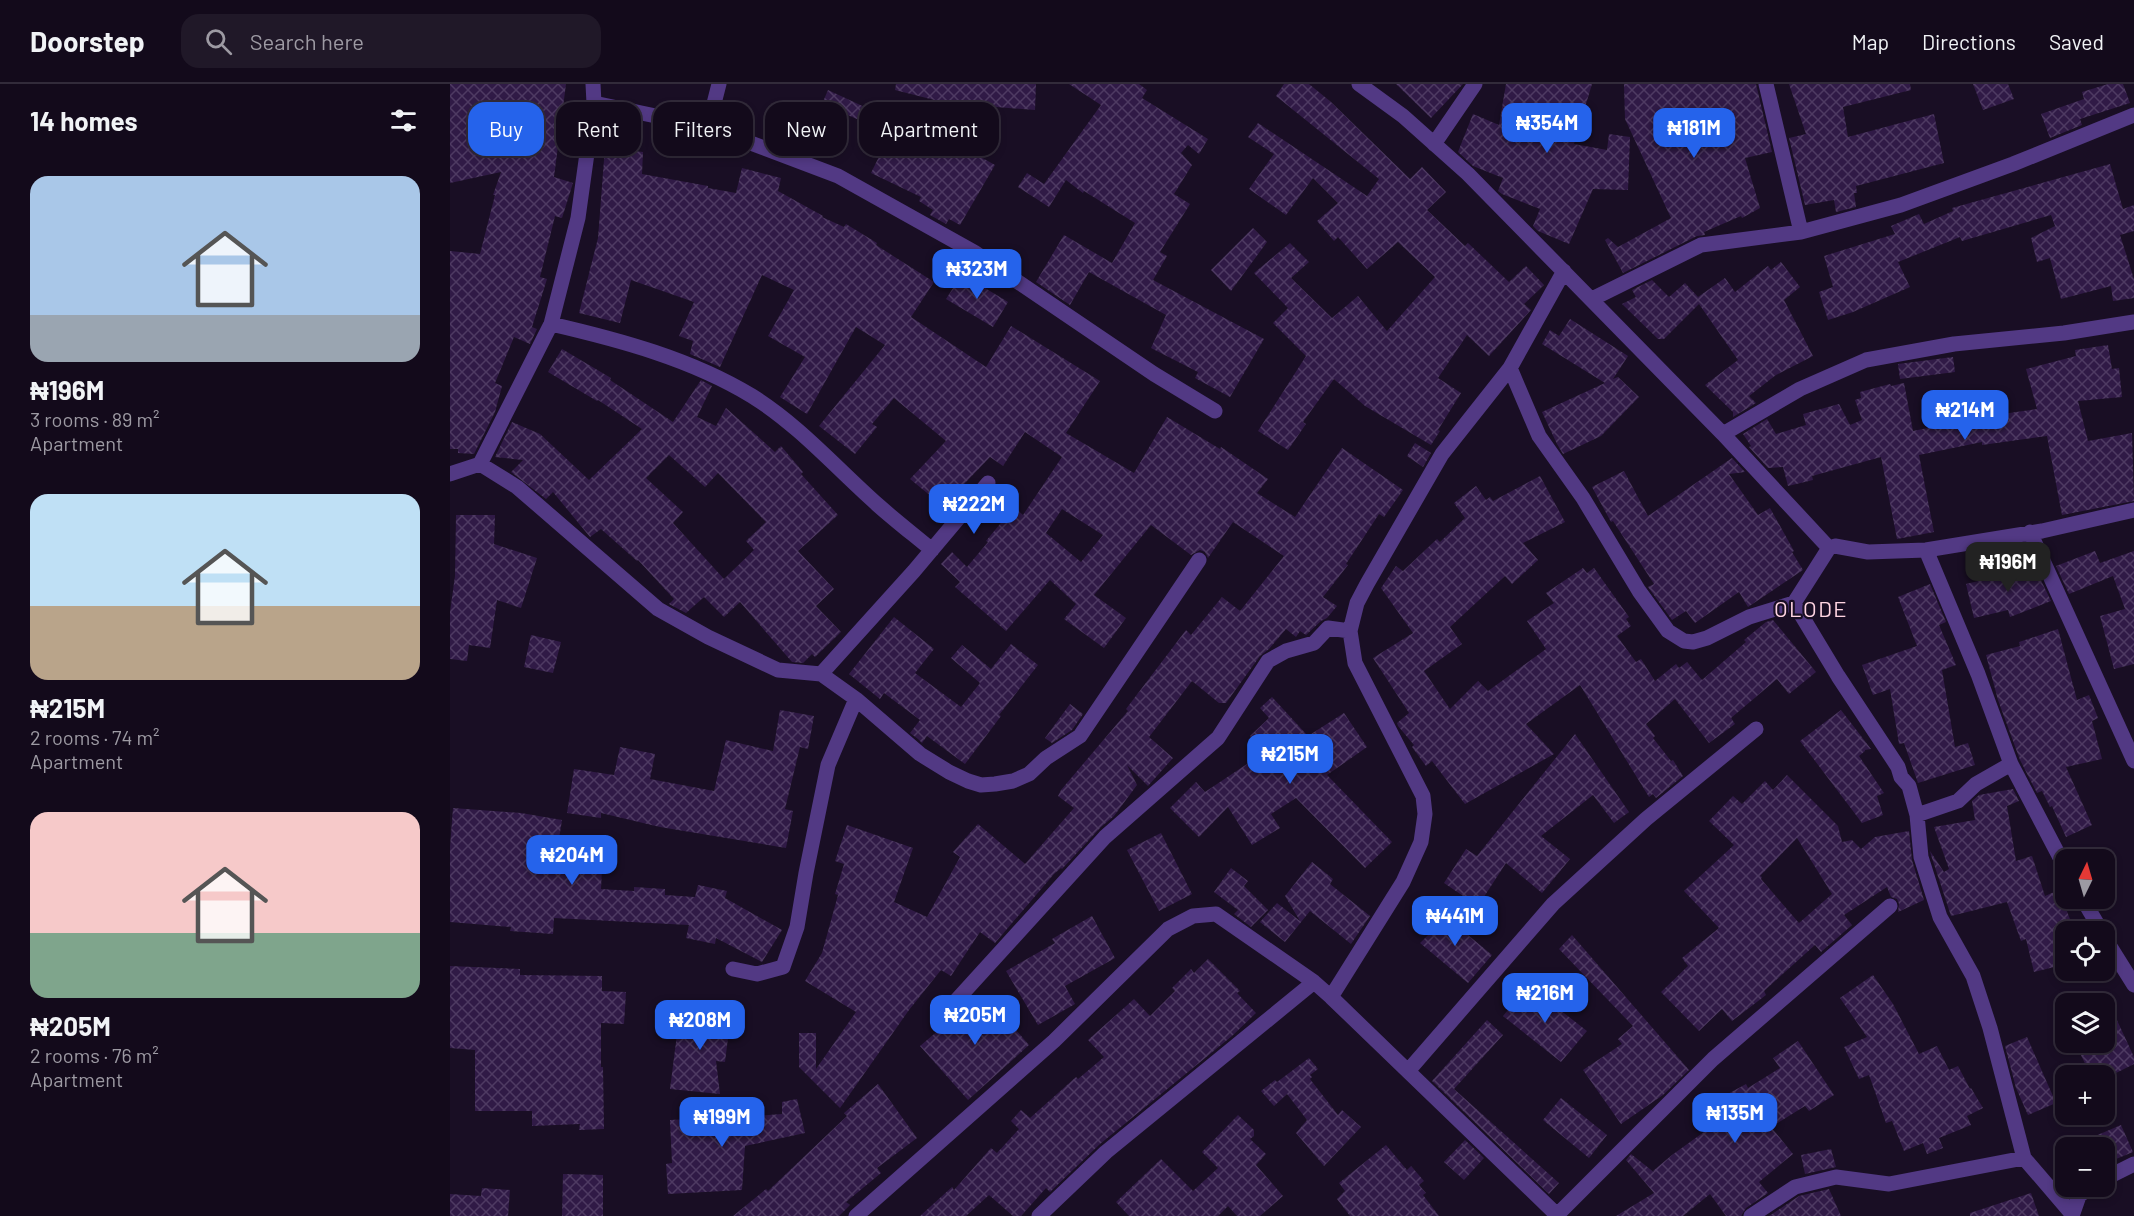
<!DOCTYPE html>
<meta charset="utf-8">
<style>
:root{--surface:#130a1b;--page:#201828;--text:#f1f3f6;--muted:#9d9aa3;--line:#322b3a;--accent:#2563eb}
body{margin:0;font-family:Barlow,sans-serif;background:var(--page);color:var(--text);height:100vh;display:flex;flex-direction:column;font-size:22px;white-space:nowrap}
*{box-sizing:border-box;margin:0}
p{font-size:20px;color:var(--muted)}
.icon{flex:none;width:33px;height:33px;fill:none;stroke:currentColor;stroke-width:2;stroke-linecap:round;stroke-linejoin:round}
.map{position:relative;flex:1;overflow:hidden}
.drawer{display:flex;flex-direction:column;background:var(--surface);width:450px}
.drawer>*{flex:none}
.guide{position:absolute;left:18px;top:18px;width:570px;height:54px;display:flex;gap:12px}
.needle{width:39px;rotate:5deg}
.tools{position:absolute;left:1605px;top:765px;display:grid;gap:12px}
.tools a{display:grid;place-items:center;width:60px;height:60px;border-radius:12px;background:var(--surface);box-shadow:0 3px 9px #0003,0 0 0 2px var(--line);font-size:30px}
.price{position:absolute;translate:-50% -51px;padding:0 14px;border-radius:12px;background:var(--accent);color:#fff;font-size:20px;line-height:39px;filter:drop-shadow(0 2px 3px #0008)}
.price::after{content:'';position:absolute;left:50%;top:36px;width:18px;height:14px;margin-left:-9px;background:inherit;clip-path:polygon(0 0,100% 0,50% 100%)}
.price.active{background:#222;color:#fff}
ul{padding:0;list-style:none}
li{display:grid;align-content:center;gap:12px;height:318px;padding:0 30px}
li span{display:grid;place-items:center;height:186px;border-radius:18px;color:#555}
li>.icon{margin-inline-start:auto}
span .icon{width:108px;height:108px;fill:#fffc;stroke-width:1}
li b{font-size:26px}
h2{display:flex;justify-content:space-between;align-items:center;height:72px;padding:0 30px;font-size:26px}
.chip{padding:0 21px;border-radius:18px;background:var(--surface);box-shadow:0 3px 9px #0003,0 0 0 2px var(--line);font-size:21px;line-height:54px}
.chip.active{background:var(--accent);color:#fff}
header{display:flex;align-items:center;gap:36px;box-sizing:border-box;height:84px;padding:0 30px;background:var(--surface);border-bottom:2px solid var(--line)}
header strong{font-size:28px}
nav{display:flex;gap:33px;margin-inline-start:auto;font-size:21px}
.search{width:420px;height:54px;background:var(--page);display:flex;align-items:center;gap:15px;box-sizing:border-box;padding:0 21px;border-radius:18px;color:var(--muted);font-size:22px}
main{display:flex;flex:1;min-height:0}
.map>svg:first-child{display:block}
</style>
<header>
<strong>Doorstep</strong>
<div class="search"><svg class="icon" aria-label="search" viewBox="0 0 24 24"><circle cx="10" cy="10" r="6"/><path d="M15 15l6 6"/></svg>Search here</div>
<nav><a>Map</a><a>Directions</a><a>Saved</a></nav>
</header>
<main>
<section class="drawer">
<h2>14 homes<svg class="icon" aria-label="filters" viewBox="0 0 24 24"><path d="M4 7h16M4 17h16"/><circle cx="9" cy="7" r="2"/><circle cx="15" cy="17" r="2"/></svg></h2>
<ul>
<li><span style="background:linear-gradient(#a9c7e8 75%,#9aa5b1 0)"><svg class="icon" aria-label="home" viewBox="0 0 24 24"><path d="M3 11l9-7 9 7M6 9v11h12V9"/></svg></span><div><b>₦196M</b><p>3 rooms · 89 m²</p><p>Apartment</p></div></li>
<li><span style="background:linear-gradient(#bfe0f5 60%,#b9a48a 0)"><svg class="icon" aria-label="home" viewBox="0 0 24 24"><path d="M3 11l9-7 9 7M6 9v11h12V9"/></svg></span><div><b>₦215M</b><p>2 rooms · 74 m²</p><p>Apartment</p></div></li>
<li><span style="background:linear-gradient(#f6c9c9 65%,#7fa58c 0)"><svg class="icon" aria-label="home" viewBox="0 0 24 24"><path d="M3 11l9-7 9 7M6 9v11h12V9"/></svg></span><div><b>₦205M</b><p>2 rooms · 76 m²</p><p>Apartment</p></div></li>
</ul>
</section>
<div class="map">
<svg width="1684" height="1132" viewBox="0 0 1684 1132">
<defs>
<pattern id="building-cross-hatch" width="8" height="8" patternUnits="userSpaceOnUse" patternTransform="scale(1.5)"><rect width="8" height="8" fill="#301a46"/><path d="M0 0l8 8M0 8l8-8" fill="none" stroke="#4e3a62"/></pattern>
</defs>
<rect width="100%" height="100%" fill="#190e24"/>
<path fill="url(#building-cross-hatch)" fill-rule="evenodd" d="M0,0H116L104,93L123,99L112,134L105,132L90,193L97,195L82,243L87,245L80,260L64,253L45,299L52,302L45,328L24,370L8,369V365H0V167L30,170L45,111H43L51,88L0,99Z
M446,0H586L585,26L496,19L445,6Z
M619,0H689L697,6L692,14L758,55L749,70L738,61L731,69L742,81L724,110L740,120L710,168L717,172L703,196L814,255L780,313L745,294L748,288L701,264L716,231L639,188L620,221L586,198L614,151L662,179L685,139L634,107L633,109L616,96L599,123L568,103L577,89L594,100L651,21Z
M834,0H859L881,18L960,95L972,83L996,108L977,126L1015,162L1018,159L1059,198L1076,182L1094,201L1074,220L1081,226L1039,272L1017,251L988,294L1011,309L988,346L990,347L981,361L915,322L884,295L853,338L856,340L838,366L808,347L856,272L823,239L838,224L804,189L840,159L859,178L841,194L882,234L908,212L937,247L985,193L948,158L917,185L888,153L884,157L867,137L888,119L863,94L836,131L799,105L824,70L798,53L808,39L917,112L929,95L826,12Z
M946,0H1013L981,34Z
M1056,0H1142L1124,60L1157,66L1159,50L1180,53L1178,106L1143,105L1119,160L1088,147L1083,142L1090,125L1052,110L1048,107L1053,94L1023,82L1008,68L1023,30L1049,41Z
M1174,0H1306L1322,68L1295,74L1310,124L1292,134L1291,132L1254,148L1255,151L1247,152L1173,189L1155,156L1158,154L1168,163L1221,134L1175,35Z
M1339,0H1460L1461,6L1393,23L1398,53L1484,30L1494,79L1406,102L1407,109H1404L1406,123L1386,128L1384,116L1355,121L1339,54L1356,50Z
M1523,0H1558L1564,15L1533,26Z
M1658,0H1673L1680,19L1630,35L1632,41L1600,54L1591,30L1634,15L1632,8Z
M378,6L421,26L416,39L372,20Z
M446,38L498,63L502,57L545,81L510,141L499,135L496,140L480,131L483,126L469,117L471,113L421,89Z
M155,63L193,68L192,90L258,102V104L286,109L292,84L331,94L328,107L373,132L372,133L394,143L396,140L427,159L426,161L484,198L461,233L536,283L561,242L650,297L616,349L684,389L717,333L770,365L771,363L818,395L807,409L845,433L892,364L953,406L934,433L929,430L896,480L898,481L873,513L887,522L877,534L871,537L856,551L850,547L846,553L836,545L819,565L810,572L776,619H769L742,597L699,653L723,674L698,702L677,681L687,701L664,732L651,743L612,785L611,784L604,790L545,859L530,848L501,892L491,886L459,926L390,1024L349,983V949H366V985L406,928L355,897L372,869L388,811L385,810L394,780L385,777L397,741L463,764L444,818L477,833L510,773L503,768L528,740L575,780L624,724L608,712L611,706L678,627L676,625L736,546L741,551L772,513L790,527L834,472L783,438L758,474L755,468L750,466L741,471L701,441L644,511L676,534L654,564L614,535L626,520L600,496L556,547L505,503L510,498L491,480L502,468L517,483L538,458L536,457L564,423L573,431L612,373L575,348L553,382L540,373L493,422L460,395L496,357L444,314L422,340L427,343L405,370L369,342L435,261L406,243L357,330L330,313L355,273L318,252L344,206L312,191L270,283L240,270L243,257L229,252L244,218L181,196L170,239L129,229L148,154ZM612,425L653,451L631,478L596,449Z
M1660,80L1673,125L1684,121V147L1670,151L1684,195V214L1663,217L1661,202L1611,215L1600,174L1587,178L1581,154L1605,142L1601,131L1512,157L1510,153L1448,178L1460,203L1403,228L1378,236L1369,208L1383,203L1374,172L1445,150L1441,142L1469,130L1474,140L1503,127L1502,124Z
M803,144L817,158L781,207L761,186Z
M1331,178L1350,203L1334,216L1363,272L1326,291L1299,312L1306,319L1283,333V328L1255,301L1288,276L1249,220L1214,255H1208L1172,220L1186,213L1182,206L1202,196L1219,213L1235,199L1248,213L1275,194L1285,208L1318,182L1321,186Z
M512,190L558,218L543,243L496,215Z
M1120,235L1178,272L1163,295L1168,293L1189,313L1151,352L1113,370L1107,360L1092,328L1155,299L1092,260L1100,246L1109,252Z
M1658,261L1662,285L1669,284L1672,313L1628,317L1638,357L1682,349L1684,417L1612,431L1597,352L1532,361V358L1469,371L1484,448L1447,455L1431,373L1362,392L1363,396L1338,402L1333,383L1318,384L1299,363L1301,362L1293,350L1317,335L1326,350L1356,341L1353,330L1389,320L1400,341L1412,336L1405,316L1411,314L1410,308L1440,300L1441,302L1454,299L1463,347L1531,333L1587,325L1576,285L1626,272L1625,266Z
M112,265L161,294L160,296L223,338L251,296L262,302L247,333L266,342L276,324L325,368L331,362L353,388L351,390L388,431L348,467L384,505L366,522L391,548L365,573L362,570L353,579L342,578L290,518L274,533L254,513L236,529L219,520L224,515L188,476L187,477L151,445L140,453L103,408L96,415L61,388L73,376L45,373L62,338L90,350L139,396L192,345L148,316L147,317L98,288ZM219,371L255,403L268,389L316,438L296,457L304,466L274,495L223,439L233,428L196,394Z
M1503,273L1505,288L1450,295L1448,280Z
M965,359L981,369L973,383L957,372Z
M1282,374L1295,388L1279,390L1308,431L1320,424L1344,467L1342,468L1353,486L1298,523L1289,508L1245,539L1236,527L1222,536L1198,503L1204,500L1163,437L1161,438L1142,403L1174,387L1198,432Z
M1090,392L1115,438L1073,459L1088,476L1062,500L1055,492L1000,543L1012,560L974,587L1000,625L1028,597L1038,607L1096,565L1077,537L1104,519L1096,509L1133,484L1137,489L1144,484L1179,533L1176,535L1181,542L1167,552L1186,578L1191,575L1205,597L1226,580L1229,584L1237,578L1252,596L1296,558L1294,556L1316,538L1323,536L1366,588L1339,610L1327,595L1281,634L1285,640L1259,659L1225,615L1196,640L1205,652L1203,654L1221,677L1223,676L1233,692L1206,714L1203,710L1199,713L1130,601L1076,640L1104,670L1015,720L982,677L976,682L962,663L964,661L948,642L947,639L959,629L923,574L963,549L931,504L946,482L953,487L987,455L990,458L1015,434L1004,419L1026,402L1036,416L1040,413L1043,417Z
M6,431H45L44,460L87,474L71,524L47,516L40,564L19,561L17,577L0,575V528L5,492Z
M1645,467L1650,479L1684,467V580L1664,585L1650,532L1675,525L1663,492L1619,510L1606,482Z
M1579,480L1583,492L1588,490L1601,517L1560,533L1558,526L1524,534L1516,500L1548,492L1547,490Z
M1480,500L1496,538L1489,541L1506,581L1492,586L1505,663L1518,659L1525,681L1468,699L1454,659L1449,660L1440,605L1423,611L1412,581L1467,562L1448,513Z
M444,533L484,565L465,589L511,623L530,599L501,574L512,561L541,585L561,560L588,581L549,631L551,632L515,680L477,652L472,659L468,655L460,649L470,636L434,609L430,615L399,590Z
M1608,545L1627,616L1639,611L1648,634L1642,637L1652,675L1616,683L1642,741L1616,753L1602,722L1600,723L1592,707L1587,709L1570,676L1548,616L1536,571L1570,562L1569,558Z
M81,551L111,558L103,589L74,583Z
M822,613L858,652L894,629L917,663L877,691L942,758L915,784L846,714L821,730L830,744L802,761L778,723L749,753L720,724L746,698L755,708L815,668L800,652L819,634L810,624Z
M620,620L633,630L622,646L602,659L595,654Z
M330,626L364,632L358,665L350,663L335,725L343,727L336,764L210,743L151,729V734L117,729L124,685L164,691L170,663L205,670L200,695L264,707L276,656L323,667Z
M1391,626L1421,665L1415,666V667L1409,672L1434,709L1427,712L1433,731L1412,739L1350,657Z
M1125,650L1179,728L1164,739L1143,711L1091,752L1120,775L1092,809L1056,779L1028,822L994,799L1016,765L1027,772Z
M1337,691L1388,742L1392,758L1402,756L1411,765L1425,753L1459,747L1462,776L1474,816L1448,828L1449,820L1447,815L1441,813L1437,803L1394,831L1402,841L1371,868L1365,861L1314,907L1316,911L1282,937L1272,925L1249,947L1211,908L1238,882L1232,874L1269,844L1234,807L1284,761L1259,737L1283,712L1292,720L1315,697L1323,706ZM1347,754L1382,810L1349,839L1311,795L1312,793L1310,792Z
M1563,705L1569,717L1557,722L1566,777L1582,772L1595,812L1609,806L1621,838L1616,840V880L1584,888L1576,855L1571,857L1557,818L1501,832L1481,771L1480,767L1494,788L1499,785L1484,743L1525,736L1522,717L1529,711Z
M3,724L71,729L112,736L108,761L153,764L151,805L184,807V803L215,805V811L245,813L248,801L277,807L275,814L332,846L312,878L266,854L265,860L236,854L239,841L104,834L103,850L60,847L61,843L0,838V763Z
M711,749L742,810L709,827L677,766Z
M862,778L883,795L880,800L920,832L901,860L860,827L835,858L810,838L827,819L850,837L835,812Z
M781,784L798,797L794,802L818,826L801,843L784,830L788,826L764,808Z
M988,826L1042,871L1018,899L970,859L980,849L974,843Z
M642,832L665,874L615,902L625,920L588,941L556,887L605,859L602,855Z
M1122,851L1239,986L1213,1011L1171,1040L1133,986L1172,960L1168,955L1183,942L1109,865Z
M758,875L790,907L787,909L806,929L782,952L650,1060L600,1108L596,1104L571,1132H563L539,1111L516,1132H470L502,1103L504,1106L541,1064L547,1069L569,1045L561,1037L571,1026L580,1034L626,993L628,995L654,973L638,956L684,915L700,932L725,907L722,904L741,885L744,889Z
M0,882L70,885V891L152,892V907L176,908L174,940L151,939V983H153L154,1045L129,1046L130,1040L82,1042V1027H25V966L0,964Z
M1423,891L1443,920L1469,970L1487,962L1499,986L1508,982L1520,1005L1521,1004L1533,1024L1517,1032L1521,1041L1489,1054L1493,1064L1477,1070L1473,1059L1454,1067L1442,1037L1436,1039L1419,991L1409,995L1394,963L1417,953L1390,914Z
M1078,901L1137,947L1111,978L1053,932Z
M1654,908L1684,973V980L1660,992H1641L1629,967L1647,958H1654Z
M530,911H536L579,961L518,1016L470,962Z
M249,926L281,930L275,978L266,977L270,1010L220,1005L230,927L249,929Z
M1037,936L1053,951L1004,1005L1109,1099L1099,1110L982,997Z
M1577,953L1606,1019L1578,1031L1566,1004L1555,962Z
M1348,957L1384,1011L1359,1027L1355,1022L1321,1043L1343,1070L1309,1098L1318,1109L1296,1124L1291,1132H1276L1260,1110L1233,1132H1166L1204,1109L1176,1076L1181,1070L1205,1089L1203,1087L1222,1071L1272,1035L1263,1018L1296,1000L1298,1004L1330,984L1323,974Z
M859,974L868,985L860,991L862,993L860,995L888,1031L892,1026L911,1043L874,1082L846,1049L857,1036L837,1010L824,1022L811,1007L825,996L827,998Z
M428,1000L467,1054L427,1084L431,1089L396,1118L400,1121L389,1132H283L316,1105L318,1107L397,1032L394,1029Z
M1111,1014L1157,1051L1139,1074L1093,1036Z
M347,1015L355,1049L295,1062L292,1106L218,1110L216,1080L222,1079L220,1036L273,1033V1036L306,1034V1032L332,1030V1018Z
M788,1031L804,1046V1052L800,1055L816,1070L806,1081L833,1112L810,1132H787L778,1122L768,1132H679L666,1118L711,1075L743,1107L768,1084L752,1068Z
M1671,1041L1683,1068L1654,1080V1064H1617Z
M1015,1056L1034,1074L1014,1096L994,1078Z
M936,1061L957,1086L961,1082L974,1097L969,1101L976,1109L973,1111L989,1132H900L887,1115L895,1107L889,1099Z
M1381,1065L1386,1083L1355,1090L1351,1071Z
M113,1090L153,1091V1132H112Z
M32,1104L60,1106L58,1132H0V1110L31,1112Z
M1379,1105L1391,1132H1319L1349,1112Z
M1581,1109L1589,1132H1520V1129Z"/>
<g fill="none" stroke-linecap="round" stroke-linejoin="round">
<path stroke="#523984" stroke-width="15" d="M909,0L953,32L1018,90L1273,350L1379,464L1385,462L1418,468L1476,466L1592,447L1684,426
M1316,0L1351,148
M144,19L258,43L388,92L524,168L704,290L765,327
M258,43L269,0
M984,60L1025,0
M1142,215L1251,161L1351,148L1451,121L1563,80L1684,31
M101,240C170,256 241,275 302,312C350,342 387,385 429,422C446,437 464,451 482,466
M1060,284L1089,352L1133,414L1189,507L1218,547L1234,557L1243,558L1257,554L1299,533L1344,519L1379,464
M1273,350L1350,305L1416,276L1504,260L1614,249L1684,238
M30,380L101,240L128,134L144,19L143,0
M0,390L30,380L67,403L208,525L258,553L328,586L371,590L406,615L470,670L499,688L518,697L531,701L545,700L563,697L579,690L596,674L630,652L749,476
M1580,448L1684,677
M1476,466L1528,590L1561,680L1616,785
M1344,519L1388,592L1448,683L1451,693L1459,702L1467,731L1508,717L1526,700L1561,680
M371,590L464,487L538,399
M1467,731L1471,773L1490,833L1523,892L1540,944L1574,1074L1622,1130
M1632,814L1652,848
M1654,853L1684,901
M283,885L307,890L333,883L347,843L356,789L378,681L406,615
M881,913L953,798L971,758L975,730L973,712L905,579L900,547L907,519L917,500L992,370L1060,284L1114,187
M503,920L655,753L768,654L818,577L836,567L864,559L878,544L900,547
M958,987L1103,820L1196,735L1306,645
M1654,1095L1684,1080
M1107,1131L1263,975L1440,822
M406,1132L604,957L718,845L743,832L766,830L864,898L881,913L1108,1132
M589,1132L656,1068L864,898
M1301,1132L1345,1103L1386,1093L1439,1100L1574,1074
M1622,1132L1629,1112L1641,1102"/>
</g>
<g text-anchor="middle" dominant-baseline="central" stroke-width="4.5" stroke-linejoin="round" paint-order="stroke">
<g font-size="22" letter-spacing="1.5" fill="#ffd4e2" stroke="#190e24">
<text x="1361" y="524">OLODE</text>
</g>
</g>
</svg>
<div class="tools">
<a><svg class="needle" viewBox="-14 -14 28 28"><path d="M0-13l5 13h-10z" fill="#e53935"/><path d="M0 13l5-13h-10z" fill="#9d9aa3"/></svg></a>
<a><svg class="icon" aria-label="locate" viewBox="0 0 24 24"><circle cx="12" cy="12" r="6"/><path d="M12 2v4M12 18v4M2 12h4M18 12h4"/></svg></a>
<a><svg class="icon" aria-label="layers" viewBox="0 0 24 24"><path d="M12 4l9 5-9 5-9-5zM3 14l9 5 9-5"/></svg></a>
<a>+</a>
<a>−</a>
</div>
<b class="price" style="left:1097px;top:70px">₦354M</b>
<b class="price" style="left:1244px;top:75px">₦181M</b>
<b class="price" style="left:527px;top:216px">₦323M</b>
<b class="price" style="left:1515px;top:357px">₦214M</b>
<b class="price" style="left:524px;top:451px">₦222M</b>
<b class="price active" style="left:1558px;top:509px">₦196M</b>
<b class="price" style="left:840px;top:701px">₦215M</b>
<b class="price" style="left:122px;top:802px">₦204M</b>
<b class="price" style="left:1005px;top:863px">₦441M</b>
<b class="price" style="left:1095px;top:940px">₦216M</b>
<b class="price" style="left:525px;top:962px">₦205M</b>
<b class="price" style="left:250px;top:967px">₦208M</b>
<b class="price" style="left:1285px;top:1060px">₦135M</b>
<b class="price" style="left:272px;top:1064px">₦199M</b>
<div class="guide">
<a class="chip active">Buy</a>
<a class="chip">Rent</a>
<a class="chip">Filters</a>
<a class="chip">New</a>
<a class="chip">Apartment</a>
</div>
</div>
</main>
